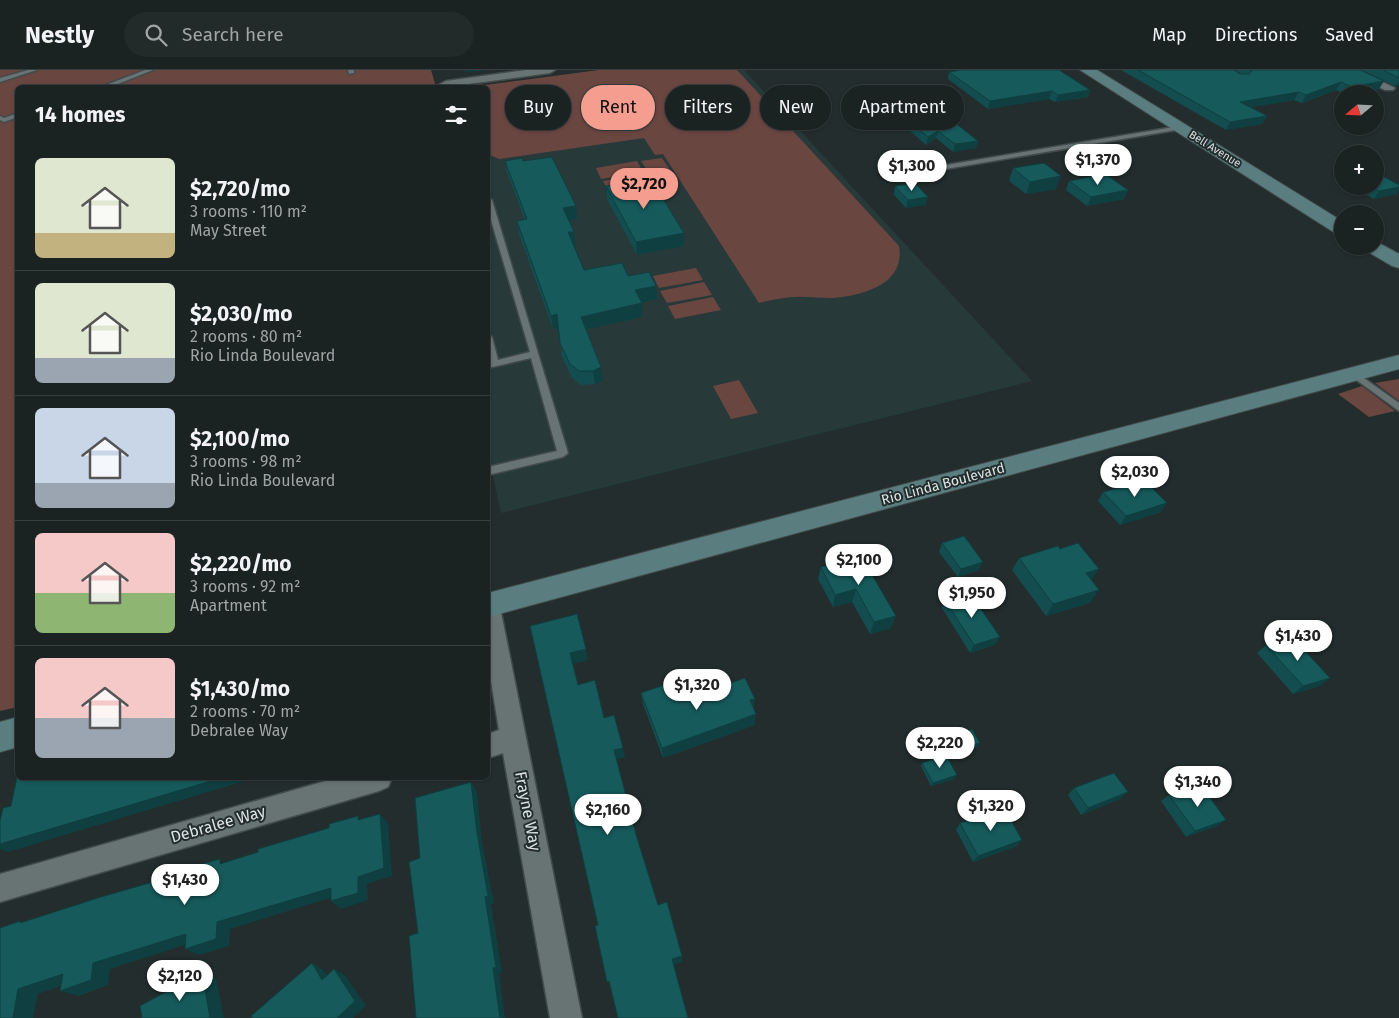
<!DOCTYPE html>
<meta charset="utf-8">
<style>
:root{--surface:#1a2222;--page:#232a2a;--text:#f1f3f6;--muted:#9fa4a5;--line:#383f40;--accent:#f59d8f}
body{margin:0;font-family:"Fira Sans",sans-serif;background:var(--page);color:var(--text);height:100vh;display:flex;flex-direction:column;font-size:19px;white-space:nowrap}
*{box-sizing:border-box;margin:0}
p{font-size:16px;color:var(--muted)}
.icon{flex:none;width:28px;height:28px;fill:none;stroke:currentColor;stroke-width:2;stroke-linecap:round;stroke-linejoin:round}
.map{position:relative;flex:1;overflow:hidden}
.side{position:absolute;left:15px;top:15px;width:475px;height:695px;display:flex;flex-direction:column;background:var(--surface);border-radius:8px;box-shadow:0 1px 4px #0004,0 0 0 1px var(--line)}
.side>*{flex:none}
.banner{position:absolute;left:505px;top:15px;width:475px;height:45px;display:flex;gap:10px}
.needle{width:32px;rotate:251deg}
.controls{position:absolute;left:1334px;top:15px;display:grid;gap:10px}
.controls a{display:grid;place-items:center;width:50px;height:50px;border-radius:50%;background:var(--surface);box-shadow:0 1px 4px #0004,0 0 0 1px var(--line);font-size:25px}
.price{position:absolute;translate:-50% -42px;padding:0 11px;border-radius:18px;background:#fff;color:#222;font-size:16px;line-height:32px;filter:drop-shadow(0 1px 2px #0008)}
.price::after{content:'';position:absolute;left:50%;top:30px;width:15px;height:11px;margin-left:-8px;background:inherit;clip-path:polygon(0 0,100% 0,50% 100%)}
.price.active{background:var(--accent);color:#111}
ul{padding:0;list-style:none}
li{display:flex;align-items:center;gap:15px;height:125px;padding:0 20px}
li+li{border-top:1px solid var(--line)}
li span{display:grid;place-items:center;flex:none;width:140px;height:100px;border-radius:8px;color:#555}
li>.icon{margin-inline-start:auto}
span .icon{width:60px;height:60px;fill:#fffc;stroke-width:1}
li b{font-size:21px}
h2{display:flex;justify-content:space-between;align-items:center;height:60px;padding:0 20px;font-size:21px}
.chip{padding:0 18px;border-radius:22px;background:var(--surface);box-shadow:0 1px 4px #0004,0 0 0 1px var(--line);font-size:18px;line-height:45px}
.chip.active{background:var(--accent);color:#111}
header{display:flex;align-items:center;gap:30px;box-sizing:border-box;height:70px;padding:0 25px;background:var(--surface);border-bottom:1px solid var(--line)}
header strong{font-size:24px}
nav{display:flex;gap:28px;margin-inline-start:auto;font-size:18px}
.search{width:350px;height:45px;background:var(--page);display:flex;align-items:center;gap:12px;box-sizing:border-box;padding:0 18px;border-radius:28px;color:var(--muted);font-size:19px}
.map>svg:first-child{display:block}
</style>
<header>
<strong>Nestly</strong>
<div class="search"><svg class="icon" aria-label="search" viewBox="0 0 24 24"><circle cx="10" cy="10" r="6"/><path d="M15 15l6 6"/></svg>Search here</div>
<nav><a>Map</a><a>Directions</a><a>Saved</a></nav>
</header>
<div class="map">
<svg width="1399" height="948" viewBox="0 0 1399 948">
<rect width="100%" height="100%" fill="#232d2d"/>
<path fill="#28393a" d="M599,0H744L1032,311L501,443L488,383V18H469Z"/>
<path fill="#6a4641" d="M0,0H431L436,17L18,18V637L0,641Z
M599,0H737L899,176C906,215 861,226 832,228C819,228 806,226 793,227C782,228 770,230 759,233L663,84L655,85L644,68L499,89L488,84V18L469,17Z
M662,88L675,107L653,110L641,91Z
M637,91L643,102L601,109L596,98Z
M644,104L651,116L609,122L603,111Z
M696,198L703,210L659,218L653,206Z
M704,212L712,225L667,233L660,221Z
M713,227L721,240L675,249L668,236Z
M1399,309V331L1375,313Z
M739,310L758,343L731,349L713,316Z
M1362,316L1395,341L1369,347L1338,324Z"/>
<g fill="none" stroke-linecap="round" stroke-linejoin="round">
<g stroke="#424b4b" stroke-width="3">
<path id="lane" d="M28,0H37L0,12V8Z
M145,0H153L108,18H98Z
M348,0H354V3L349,4Z
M18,43V47L4,52L0,50V46L4,48Z
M1180,56L1182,57V59L934,101L931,99L934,97Z
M488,128L492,130L568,383L563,387L488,405V397L557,381L531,288L488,298V292H489L488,264L492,267L498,290L530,282L488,140Z
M1354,301L1399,333V341L1351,306V302Z"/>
</g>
<g stroke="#424b4b" stroke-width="3">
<path id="street" d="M526,0H555L550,3L446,17L440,14L446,11Z
M1344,0H1358L1395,18L1393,20H1385Z
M488,523L496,525L499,532L582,948H550L503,683L488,688V664L499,660L488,593Z
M336,708H392L388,717L379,721L0,832V804Z"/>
</g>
<g stroke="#424b4b" stroke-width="2">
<path id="secondary" d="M1080,0H1097L1342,151V164L1335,163Z
M1375,171L1399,184V198L1392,196L1365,180L1363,176H1375Z
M1399,285V299L488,547V523Z
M18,647V677L0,682V652Z"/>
</g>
<use href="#lane" fill="#687373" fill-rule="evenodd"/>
<use href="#street" fill="#687373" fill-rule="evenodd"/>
<use href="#secondary" fill="#5a7e7f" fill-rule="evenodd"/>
</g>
<path fill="#134d4f" d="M1121,0H1234L1240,4H1241L1236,0H1360L1379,19L1352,24H1345L1336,20L1302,33L1294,30L1251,37L1267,46L1262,54L1226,60Z
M1362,0H1399V16H1395Z
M949,2L1090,20L1088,27L1055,32L1049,29L988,39L948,9Z
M900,44L978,71L976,78L953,82L936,68L926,75L899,51Z
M505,91H523L577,149L569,150L574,162L576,175H574L584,200L628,206L657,229L641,233L642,247L586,259L601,297L603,311L595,314L581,315L572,308L562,287L559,258L553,259L519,164L517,151L525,150L507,103Z
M1013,98L1056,119L1026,124L1009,111Z
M1069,111L1128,120L1124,129L1087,136L1066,120Z
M606,116L684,176L637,185L607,129Z
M895,116L926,135L906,138L894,125Z
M1352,116H1375L1397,124L1374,129Z
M1103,422L1161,442L1120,455L1098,431Z
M942,473L979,500L958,507L939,482Z
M861,486L891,558L870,564L852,532L833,537L818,509L821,497Z
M1019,488L1090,533L1046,546L1012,500Z
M945,530L995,575L970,583L942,538Z
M1266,575L1320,616L1293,624L1257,583Z
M641,623L677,631L755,629L753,638L755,655L663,688L643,634Z
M937,671L978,677L947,687L955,709L931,716L921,696L922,693L942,687L935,674Z
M1074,718L1120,729L1081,745L1068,725Z
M1169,725L1226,750L1217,756L1186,767L1161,731Z
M960,753L1022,770L1017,776L973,792L956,760Z"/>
<path fill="#0f3f40" d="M464,0H488L465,2Z
M1384,11L1379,19L1347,24L1352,17Z
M1399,11V16H1395Z
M1341,12L1336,20L1302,33L1306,25Z
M1090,20L1088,27L1055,32L1058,25Z
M1052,21L1049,29L988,39L990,31Z
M1299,22L1294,30L1236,40L1240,32Z
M1267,46L1262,54L1226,60L1230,52Z
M938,61L936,68L926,75L928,67Z
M978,71L976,78L953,82L955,74Z
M1061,106L1056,119L1026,124L1030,112Z
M1399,117V121L1397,124L1374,129L1379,121Z
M1128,120L1124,129L1087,136L1091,127Z
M928,127L926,135L906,138L908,130Z
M576,136L577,149L565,151L563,138Z
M568,162H574L576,175L570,176Z
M684,163V176L637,185L636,172Z
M656,216L657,229L636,234L635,220Z
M642,233V247L583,260L581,247Z
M557,244L560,258L553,259L551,246Z
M601,297L603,311L595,314L593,301Z
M1167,433L1161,442L1120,455L1126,446Z
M983,492L979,500L958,507L961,499Z
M1099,499L1090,512L1086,503Z
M856,519L852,532L833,537L835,525Z
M1099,520L1090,533L1046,546L1053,534Z
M896,546L891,558L870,564L874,552Z
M1000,567L995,575L970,583L974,575Z
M586,579L588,590L573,594L570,583Z
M1330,608L1320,616L1293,624L1303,616Z
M755,629L753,640L750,630Z
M756,644L755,655L663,688L662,678Z
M980,673L978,677L943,688L945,685Z
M623,678L625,687L616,690L614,680Z
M957,705L955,709L931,716L933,713Z
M221,708H255L8,782L0,779V774Z
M471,712L477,722L482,772L494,833L491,834L502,902L499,903L505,948H500L493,898Z
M1128,722L1120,729L1081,745L1088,738Z
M380,744L388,753L392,806L367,814L368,830L341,839L331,831L358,807Z
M1226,750L1217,756L1186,767L1195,761Z
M1022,770L1017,776L973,792L978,786Z
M331,818L340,825L230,859L229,876L199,885L185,879L217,852Z
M186,864L200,870L110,899L108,915L79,926L60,921L93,893Z
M682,886V892L673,895L672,889Z
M312,893L323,900L333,915L322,910Z
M334,899L345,905L366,936L353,948H337Z
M202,902L216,908L224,948H210Z
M63,904L81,909L38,924L33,948H13L18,919Z"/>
<path fill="#165a5c" stroke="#0f3f40" d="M961,0H1059L1090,20L1058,25L1052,21L990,31L949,2Z
M1138,0H1234L1240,4H1249L1252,1L1250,0H1360L1384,11L1352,17L1341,12L1306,25L1299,22L1240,32L1267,46L1230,52Z
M1383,0H1399V8Z
M936,38L978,71L955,74L938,61L928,67L900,44Z
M552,87L576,136L563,138L574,162H568L584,200L622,193L628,206L649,202L656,216L635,220L642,233L581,247L601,297L593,301H579L570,294L560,273L557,244L551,246L517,151L527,149L505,91L522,88L523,91Z
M1044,93L1061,106L1030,112L1013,98Z
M1375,102L1399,115V117L1379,121L1369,116H1375Z
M1105,104L1128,120L1091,127L1069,111Z
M651,109L684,163L636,172L606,116Z
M915,113L928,127L908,130L895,116Z
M1145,411L1167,433L1126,446L1103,422Z
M964,466L983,492L961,499L942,473Z
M1078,473L1099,499L1086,503L1099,520L1053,534L1019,488L1058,476L1060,479Z
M861,486L896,546L874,552L856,519L835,525L821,497Z
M970,523L1000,567L974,575L945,530Z
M577,544L586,579L570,583L578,615L595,610L604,648L614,645L623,678L614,680L637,768L658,835L667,832L682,886L672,889L688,948H618L609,911L607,912L595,856L598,855L530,556Z
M1292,567L1330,608L1303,616L1266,575Z
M745,608L755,629L750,630L756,644L662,678L641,623L670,613L677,631Z
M972,659L980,673L945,685L937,671Z
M946,685L957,705L933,713L922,693Z
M18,702V708H221L0,774V751L3,738L11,736Z
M1114,703L1128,722L1088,738L1074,718Z
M471,712L477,763L488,826L485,827L496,897L493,898L500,948H416L409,866L418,863L409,792L420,788L415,728Z
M1200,714L1226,750L1195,761L1169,725Z
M1004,738L1022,770L978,786L960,753Z
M380,744L384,798L358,807V823L331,831V818L217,852L216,869L185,879L186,864L93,893L91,910L60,921L63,904L18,919L13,948H0V858L20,851V853L101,827L191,801L192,797L220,789V794L258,782V779L329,758V754L358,746V750Z
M312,893L322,910L334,899L355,931L337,948H252L251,946Z
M202,902L210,948H142L140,936Z"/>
<g text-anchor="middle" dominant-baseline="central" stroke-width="4" stroke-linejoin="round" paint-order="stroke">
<g font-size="11" fill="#dce3e3" stroke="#232d2d">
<text transform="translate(1215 79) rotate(32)">Bell Avenue</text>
</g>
<g font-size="14" fill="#dce3e3" stroke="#232d2d">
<text transform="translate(943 414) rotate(-15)">Rio Linda Boulevard</text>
</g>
<g font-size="16" fill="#dce3e3" stroke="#232d2d">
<text transform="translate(528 741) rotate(79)">Frayne Way</text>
<text transform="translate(218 754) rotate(-16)">Debralee Way</text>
</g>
</g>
</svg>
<div class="controls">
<a><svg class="needle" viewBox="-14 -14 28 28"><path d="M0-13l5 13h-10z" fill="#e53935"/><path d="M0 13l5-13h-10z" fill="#9fa4a5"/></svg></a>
<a>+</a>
<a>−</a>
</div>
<b class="price" style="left:1098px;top:116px">$1,370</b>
<b class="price" style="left:912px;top:122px">$1,300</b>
<b class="price active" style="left:644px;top:140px">$2,720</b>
<b class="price" style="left:1135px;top:428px">$2,030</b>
<b class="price" style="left:859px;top:516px">$2,100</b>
<b class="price" style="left:972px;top:549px">$1,950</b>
<b class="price" style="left:1298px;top:592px">$1,430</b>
<b class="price" style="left:697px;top:641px">$1,320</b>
<b class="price" style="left:940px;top:699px">$2,220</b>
<b class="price" style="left:1198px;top:738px">$1,340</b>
<b class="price" style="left:991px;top:762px">$1,320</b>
<b class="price" style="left:608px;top:766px">$2,160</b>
<b class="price" style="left:185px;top:836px">$1,430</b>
<b class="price" style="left:180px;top:932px">$2,120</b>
<div class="banner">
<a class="chip">Buy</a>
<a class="chip active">Rent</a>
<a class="chip">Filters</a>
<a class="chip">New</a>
<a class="chip">Apartment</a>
</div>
<section class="side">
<h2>14 homes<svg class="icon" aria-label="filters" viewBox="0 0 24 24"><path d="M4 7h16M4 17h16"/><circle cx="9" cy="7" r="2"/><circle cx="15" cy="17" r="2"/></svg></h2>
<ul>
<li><span style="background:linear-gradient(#dfe7d0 75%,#c2b280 0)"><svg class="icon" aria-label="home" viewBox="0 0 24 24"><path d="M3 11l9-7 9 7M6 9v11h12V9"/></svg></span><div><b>$2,720/mo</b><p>3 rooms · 110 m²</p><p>May Street</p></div></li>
<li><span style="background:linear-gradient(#dfe7d0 75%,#9aa5b1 0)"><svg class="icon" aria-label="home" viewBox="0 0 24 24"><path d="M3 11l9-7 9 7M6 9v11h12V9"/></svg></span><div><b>$2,030/mo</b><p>2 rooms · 80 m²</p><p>Rio Linda Boulevard</p></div></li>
<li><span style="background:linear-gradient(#c9d6e8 75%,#9aa5b1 0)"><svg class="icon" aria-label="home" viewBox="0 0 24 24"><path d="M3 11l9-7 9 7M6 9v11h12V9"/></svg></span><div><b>$2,100/mo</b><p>3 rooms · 98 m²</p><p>Rio Linda Boulevard</p></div></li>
<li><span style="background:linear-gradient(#f6c9c9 60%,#8fb573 0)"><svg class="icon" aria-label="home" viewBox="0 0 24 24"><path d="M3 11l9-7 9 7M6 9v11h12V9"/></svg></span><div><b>$2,220/mo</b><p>3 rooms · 92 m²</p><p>Apartment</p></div></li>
<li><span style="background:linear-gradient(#f6c9c9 60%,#9aa5b1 0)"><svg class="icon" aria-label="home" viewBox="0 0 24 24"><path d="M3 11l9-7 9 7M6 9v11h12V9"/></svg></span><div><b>$1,430/mo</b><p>2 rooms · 70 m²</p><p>Debralee Way</p></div></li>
</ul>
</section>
</div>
